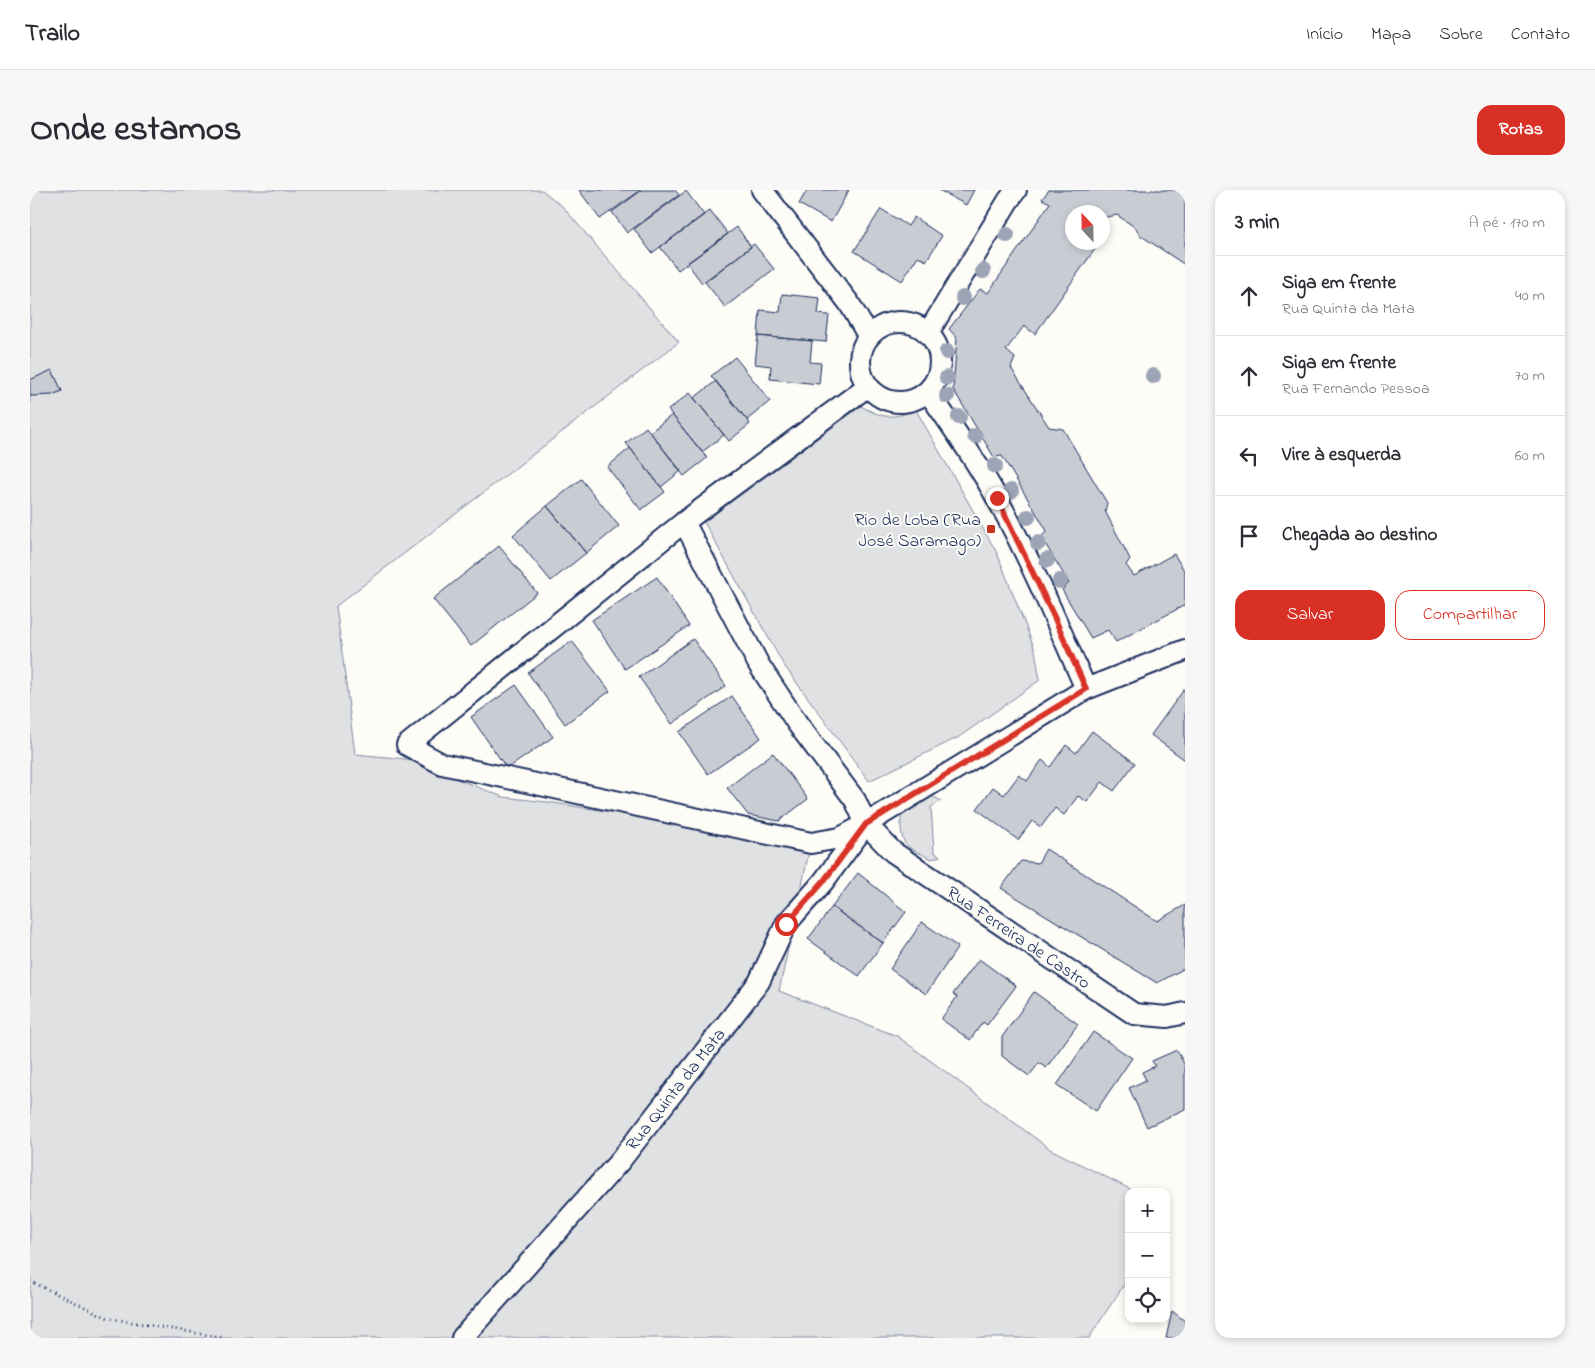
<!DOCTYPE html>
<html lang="pt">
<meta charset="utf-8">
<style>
body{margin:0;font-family:"Indie Flower",sans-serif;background:#f7f7f7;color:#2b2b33}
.controls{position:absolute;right:15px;bottom:15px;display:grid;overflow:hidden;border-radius:10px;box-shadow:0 2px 8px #0003}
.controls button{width:45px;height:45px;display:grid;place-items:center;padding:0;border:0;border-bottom:1px solid #e1e1e2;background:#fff;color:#2b2b33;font:25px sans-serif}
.compass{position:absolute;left:1035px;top:15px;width:45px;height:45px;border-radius:50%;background:#fff;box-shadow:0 2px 8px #0003;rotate:338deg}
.stop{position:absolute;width:15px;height:15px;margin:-11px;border:4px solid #d93025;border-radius:50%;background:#fff}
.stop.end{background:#d93025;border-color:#fff;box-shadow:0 1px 5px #0008}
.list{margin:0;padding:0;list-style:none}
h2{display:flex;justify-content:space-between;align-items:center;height:65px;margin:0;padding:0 20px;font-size:21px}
h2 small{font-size:16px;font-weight:400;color:#7c7c81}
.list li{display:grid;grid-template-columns:32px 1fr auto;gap:15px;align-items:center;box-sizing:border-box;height:80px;padding:0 20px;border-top:1px solid #e1e1e2}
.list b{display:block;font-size:19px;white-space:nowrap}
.list p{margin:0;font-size:16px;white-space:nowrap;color:#7c7c81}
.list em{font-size:16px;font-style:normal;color:#7c7c81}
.actions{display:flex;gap:10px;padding:15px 20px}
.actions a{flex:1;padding:11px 0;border:1px solid #d93025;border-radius:15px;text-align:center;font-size:18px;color:#d93025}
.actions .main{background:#d93025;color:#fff}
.icon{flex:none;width:28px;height:28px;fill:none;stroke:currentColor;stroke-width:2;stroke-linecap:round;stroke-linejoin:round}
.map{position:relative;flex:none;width:1155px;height:1148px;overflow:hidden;border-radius:15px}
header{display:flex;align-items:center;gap:30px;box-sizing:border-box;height:70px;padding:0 25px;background:#fff;border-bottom:1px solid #e1e1e2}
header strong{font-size:24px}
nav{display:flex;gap:28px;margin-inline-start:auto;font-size:18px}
.intro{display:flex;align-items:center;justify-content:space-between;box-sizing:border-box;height:120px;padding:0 30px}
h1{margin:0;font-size:35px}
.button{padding:12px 22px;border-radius:15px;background:#d93025;color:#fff;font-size:18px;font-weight:700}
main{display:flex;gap:30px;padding:0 30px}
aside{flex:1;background:#fff;border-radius:15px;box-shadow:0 2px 8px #0003}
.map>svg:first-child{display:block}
</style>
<header>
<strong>Trailo</strong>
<nav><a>Início</a><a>Mapa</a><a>Sobre</a><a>Contato</a></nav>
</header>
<div class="intro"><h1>Onde estamos</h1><a class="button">Rotas</a></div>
<main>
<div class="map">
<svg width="1155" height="1148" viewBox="0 0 1155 1148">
<rect width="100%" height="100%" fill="#fdfcf7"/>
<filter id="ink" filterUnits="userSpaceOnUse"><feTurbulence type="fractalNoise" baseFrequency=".02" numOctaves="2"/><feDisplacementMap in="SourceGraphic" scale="10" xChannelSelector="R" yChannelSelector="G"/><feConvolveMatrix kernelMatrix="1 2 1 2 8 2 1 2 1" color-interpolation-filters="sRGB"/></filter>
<g filter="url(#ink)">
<path fill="#e0e1e3" stroke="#7e88a0" d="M0,0H512L533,17L649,152L306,416L325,564L376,569L473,607L517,612L781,653L749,801L867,846L1020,959L1106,1002H1099V1087L1059,1148H0V206L22,205L32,201L22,180L0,190Z
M831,216C854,229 862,229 886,220L967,363L1005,460L1010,490L929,547L839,591L753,474L674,332Z
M902,606L911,611L901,617L904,662L910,666L902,669C875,656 870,657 871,625L880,617Z"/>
<path fill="#c9ccd3" stroke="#1b2f5e" d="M549,0H611L570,29Z
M612,0H645L649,5L597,43L582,22Z
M777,0H819L801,32L769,14Z
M909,0H944L936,15Z
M1019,0H1151L1155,2V75L1110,45L1106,38L1087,25L1072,28V22H1042V52H1070L1005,144L994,136L976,160L985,168L981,178L1019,237L1033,239L1077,313L1075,321L1100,369L1096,375L1104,386L1144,364L1155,382V415L1086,452L1078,440L1061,448L1032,400L1039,393L1011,347L1017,341L972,266L964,267L923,199L927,148L919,139L950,99L958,103L1020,13L1012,9Z
M656,1L674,25L622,63L604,39Z
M851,19L878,36L884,27L912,46L896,71L888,66L872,91L824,61Z
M680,20L698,44L648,80L630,57Z
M707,37L721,57L672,93L657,73Z
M724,54L744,79L695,117L675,92Z
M752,104L790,108L788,124L799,125L796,152L728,146L730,120L750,122Z
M728,146L782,151L780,172L791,173L789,194L740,189L741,176L725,174Z
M705,167L740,211L717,230L681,186Z
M22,180L32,201L22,205L0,206V190Z
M686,191L720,234L699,251L664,208Z
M660,203L694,245L672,262L638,220Z
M642,225L677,268L654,286L620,242Z
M616,237L651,281L631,297L596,253Z
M600,258L635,302L611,320L577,277Z
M551,289L589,336L556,363L517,316Z
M517,316L556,363L521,391L483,345Z
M469,356L507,403L441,456L403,409Z
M627,387L659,436L595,479L562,430Z
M663,449L696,496L642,534L609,487Z
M542,451L580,501L535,534L498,483Z
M486,495L523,547L477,579L441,527Z
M1155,498V570L1121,545Z
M702,506L731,548L678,584L649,542Z
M1062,541L1105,573L1084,601L1072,592L1057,612L1048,606L1034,625L1025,618L1011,637L1002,631L988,650L947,619L963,597L974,605L989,585L997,591L1012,570L1020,577L1036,555L1046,563Z
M743,563L778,609L749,631L718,625L697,598Z
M1016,659L1127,731L1155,715V778L1127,793L971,698L991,671L1008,673Z
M828,683L876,722L853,753L802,717Z
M802,717L853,753L829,786L778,749Z
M892,732L928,757L896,804L860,779Z
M949,769L986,796L957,835L953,832L940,850L911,829L927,807L923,804Z
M1004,802L1048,834L1016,878L1009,873L999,886L972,866V847Z
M1063,842L1102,868L1066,921L1027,895Z
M1147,860L1155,876V919L1117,937L1099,898L1116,890L1112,882L1125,876L1122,871Z
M1142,1121L1155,1131V1148H1136Z"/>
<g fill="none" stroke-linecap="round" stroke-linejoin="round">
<defs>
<path id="minor" d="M732,0L819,113L839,147
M830 172a40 40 0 1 1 80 0a40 40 0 1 1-80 0Z
M898,143L978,11L986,0
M838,196L654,332L377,555L412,574L781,653L810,648L836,634L1056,499L1155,460
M898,202C923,237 947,272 968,310C1001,371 1028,435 1056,499
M654,332L729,475L767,533L825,610L836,634L863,662L1104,824L1137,827L1155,823
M432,1148L590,971L729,792L756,734L793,692L833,638"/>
</defs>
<use href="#minor" stroke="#1b2f5e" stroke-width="24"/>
<path stroke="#1b2f5e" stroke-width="3" stroke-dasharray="1 4" stroke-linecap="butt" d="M0,1091L78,1128L195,1148"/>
<use href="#minor" stroke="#fdfcf7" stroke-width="20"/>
</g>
<g fill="#9ca4b5">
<circle cx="977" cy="45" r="8"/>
<circle cx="953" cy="81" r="8"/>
<circle cx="933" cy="108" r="8"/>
<circle cx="917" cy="162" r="8"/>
<circle cx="1123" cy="186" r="8"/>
<circle cx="917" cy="188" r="8"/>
<circle cx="917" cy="206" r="8"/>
<circle cx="929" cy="227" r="8"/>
<circle cx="945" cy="246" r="8"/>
<circle cx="965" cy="276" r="8"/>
<circle cx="981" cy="301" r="8"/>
<circle cx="998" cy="327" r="8"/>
<circle cx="1008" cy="353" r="8"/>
<circle cx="1017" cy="370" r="8"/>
<circle cx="1030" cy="391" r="8"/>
</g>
</g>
<g fill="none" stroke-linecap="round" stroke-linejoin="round" filter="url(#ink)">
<path stroke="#d93025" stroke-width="6" d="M756,734L793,692L836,634L1056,499L1025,429L967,308"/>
</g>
<rect fill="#c8321e" stroke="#fdfcf7" stroke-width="2" x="956" y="334" width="10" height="10" rx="2.5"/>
<g text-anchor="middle" stroke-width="4" stroke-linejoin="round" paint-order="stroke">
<g font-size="18" fill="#1b2f5e" stroke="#fdfcf7" text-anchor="end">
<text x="951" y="335">Rio de Loba (Rua<tspan x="951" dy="21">José Saramago)</tspan></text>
</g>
<g font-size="18" fill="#1b2f5e" stroke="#fdfcf7">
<text transform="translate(989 747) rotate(34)" y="6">Rua Ferreira de Castro</text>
<text transform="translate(645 899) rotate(-52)" y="6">Rua Quinta da Mata</text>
</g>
</g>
</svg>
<div class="controls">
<button>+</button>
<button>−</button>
<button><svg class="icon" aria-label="locate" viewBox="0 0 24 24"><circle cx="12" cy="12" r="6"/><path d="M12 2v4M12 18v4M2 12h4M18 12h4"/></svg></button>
</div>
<svg class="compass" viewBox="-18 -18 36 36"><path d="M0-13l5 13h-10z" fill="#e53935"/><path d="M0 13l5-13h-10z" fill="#7c7c81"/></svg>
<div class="stop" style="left:756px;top:734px"></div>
<div class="stop end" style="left:967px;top:308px"></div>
</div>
<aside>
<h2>3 min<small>A pé · 170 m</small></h2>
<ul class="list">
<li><svg class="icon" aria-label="ahead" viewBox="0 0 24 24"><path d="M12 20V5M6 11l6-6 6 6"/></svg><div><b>Siga em frente</b><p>Rua Quinta da Mata</p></div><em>40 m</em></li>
<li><svg class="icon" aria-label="ahead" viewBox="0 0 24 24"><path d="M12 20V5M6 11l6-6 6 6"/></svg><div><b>Siga em frente</b><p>Rua Fernando Pessoa</p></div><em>70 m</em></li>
<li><svg class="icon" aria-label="left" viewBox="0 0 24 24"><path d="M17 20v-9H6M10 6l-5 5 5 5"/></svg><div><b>Vire à esquerda</b></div><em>60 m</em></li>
<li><svg class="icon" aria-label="arrive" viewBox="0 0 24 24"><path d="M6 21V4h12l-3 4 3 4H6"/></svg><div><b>Chegada ao destino</b></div></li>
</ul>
<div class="actions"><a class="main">Salvar</a><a>Compartilhar</a></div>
</aside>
</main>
